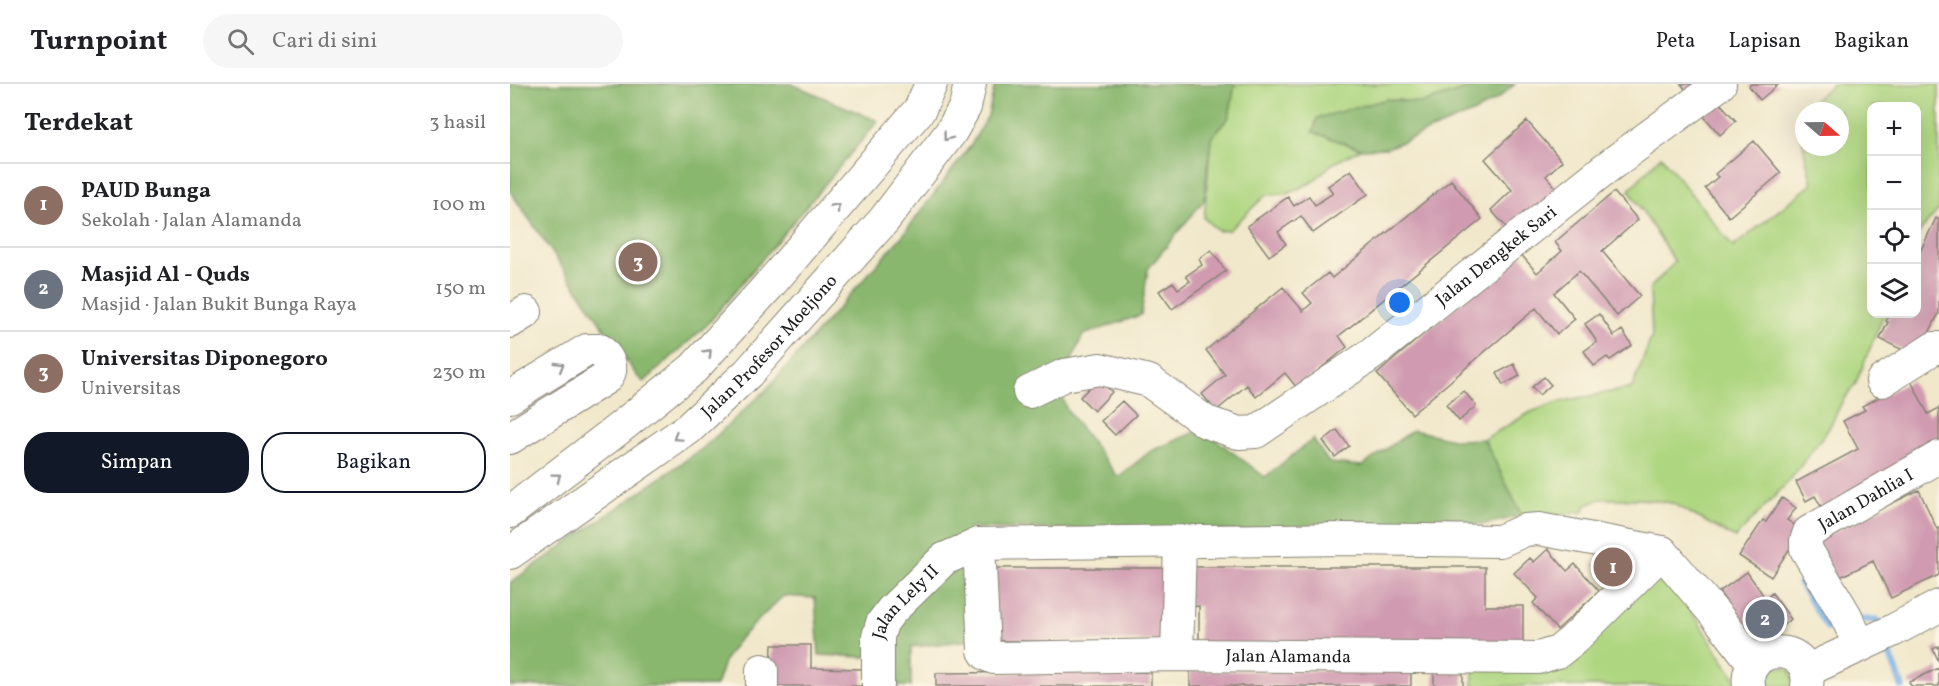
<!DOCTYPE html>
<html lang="id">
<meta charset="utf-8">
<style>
body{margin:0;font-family:Vollkorn,serif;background:#f6f6f6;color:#202124}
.controls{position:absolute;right:18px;top:18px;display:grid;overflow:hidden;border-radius:12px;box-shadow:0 6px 24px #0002}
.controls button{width:54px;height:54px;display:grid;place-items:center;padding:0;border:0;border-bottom:2px solid #e0e0e0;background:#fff;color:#202124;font:30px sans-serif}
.compass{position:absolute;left:1285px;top:18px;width:54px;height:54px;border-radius:50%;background:#fff;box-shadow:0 6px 24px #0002;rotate:110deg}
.you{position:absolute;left:890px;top:219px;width:21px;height:21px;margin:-15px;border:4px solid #fff;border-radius:50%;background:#1a73e8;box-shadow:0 0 0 9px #1a73e833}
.badge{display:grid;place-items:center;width:39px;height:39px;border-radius:50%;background:#111827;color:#fff;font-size:20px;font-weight:700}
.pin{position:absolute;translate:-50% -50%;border:3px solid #fff;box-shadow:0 2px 6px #0006}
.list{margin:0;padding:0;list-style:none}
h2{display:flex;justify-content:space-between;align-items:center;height:78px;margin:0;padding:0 24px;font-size:26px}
h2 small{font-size:20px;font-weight:400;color:#757577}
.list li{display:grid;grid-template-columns:39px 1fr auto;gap:18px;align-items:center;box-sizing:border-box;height:84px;padding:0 24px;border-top:2px solid #e0e0e0}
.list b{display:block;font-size:22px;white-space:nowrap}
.list p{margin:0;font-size:20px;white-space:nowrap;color:#757577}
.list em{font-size:20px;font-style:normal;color:#757577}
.actions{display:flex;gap:12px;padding:18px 24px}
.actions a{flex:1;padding:14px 0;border:2px solid #111827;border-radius:24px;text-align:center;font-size:21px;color:#111827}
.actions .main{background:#111827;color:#fff}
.icon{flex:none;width:33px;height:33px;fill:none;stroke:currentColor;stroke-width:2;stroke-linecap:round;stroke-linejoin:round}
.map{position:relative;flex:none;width:1429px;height:602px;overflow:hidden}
header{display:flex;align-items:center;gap:36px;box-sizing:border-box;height:84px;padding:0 30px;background:#fff;border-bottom:2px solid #e0e0e0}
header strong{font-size:28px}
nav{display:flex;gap:33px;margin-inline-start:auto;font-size:21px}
.search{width:420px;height:54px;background:#f6f6f6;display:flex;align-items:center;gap:15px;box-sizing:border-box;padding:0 21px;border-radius:33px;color:#757577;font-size:22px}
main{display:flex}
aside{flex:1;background:#fff}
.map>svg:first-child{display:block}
</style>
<header>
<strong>Turnpoint</strong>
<div class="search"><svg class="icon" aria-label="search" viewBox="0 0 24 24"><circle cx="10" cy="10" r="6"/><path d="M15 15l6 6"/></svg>Cari di sini</div>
<nav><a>Peta</a><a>Lapisan</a><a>Bagikan</a></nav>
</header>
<main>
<aside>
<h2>Terdekat<small>3 hasil</small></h2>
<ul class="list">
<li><span class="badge" style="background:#8d6e63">1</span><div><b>PAUD Bunga</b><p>Sekolah · Jalan Alamanda</p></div><em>100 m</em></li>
<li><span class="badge" style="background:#6b7280">2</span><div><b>Masjid Al - Quds</b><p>Masjid · Jalan Bukit Bunga Raya</p></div><em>150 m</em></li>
<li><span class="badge" style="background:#8d6e63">3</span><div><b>Universitas Diponegoro</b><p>Universitas</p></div><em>230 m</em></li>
</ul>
<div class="actions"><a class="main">Simpan</a><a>Bagikan</a></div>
</aside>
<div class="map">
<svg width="1429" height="602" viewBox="0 0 1429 602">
<rect width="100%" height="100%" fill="#fcf5e5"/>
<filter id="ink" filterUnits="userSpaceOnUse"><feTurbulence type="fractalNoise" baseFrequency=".0167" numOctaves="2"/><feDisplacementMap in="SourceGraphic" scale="12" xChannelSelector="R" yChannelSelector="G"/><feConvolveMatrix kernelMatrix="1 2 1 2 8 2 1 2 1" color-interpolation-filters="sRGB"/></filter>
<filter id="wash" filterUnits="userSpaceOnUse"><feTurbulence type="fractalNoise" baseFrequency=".008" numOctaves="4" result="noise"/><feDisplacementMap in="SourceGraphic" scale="24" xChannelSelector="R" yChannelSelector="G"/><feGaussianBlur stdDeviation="1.35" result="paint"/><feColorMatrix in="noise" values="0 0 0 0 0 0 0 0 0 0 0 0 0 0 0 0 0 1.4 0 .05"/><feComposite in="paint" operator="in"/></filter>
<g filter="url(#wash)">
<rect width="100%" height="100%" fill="#f1e8cb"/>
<path fill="#aed680" stroke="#65794e" stroke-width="1.5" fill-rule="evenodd" d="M725,0H973L912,19L877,15L803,48L851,65L822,80L802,98L778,110L756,111L719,146L708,147L694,134L701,54L719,33Z
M1323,0H1429V125L1407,151L1406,22H1362V230H1374L1345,301L1333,316L1319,344L1280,396L1225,454L1162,419L1131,415H1091L1076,421L1073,428L1012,432L974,355L1021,328L1048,318L1122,304L1142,252L1140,204L1165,178L1119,106L1151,72L1223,163L1302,100L1292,57L1291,27ZM1294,27H1330V63H1294Z
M1148,492L1171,512L1225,594L1228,602H963V584L1035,586Z
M1258,583L1280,585L1285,602H1251Z"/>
<path fill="#8ab76e" stroke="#536a45" stroke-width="1.5" d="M0,0H282L368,37L197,241L134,298L127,292L0,107Z
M485,0H725L719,33L701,54L694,116L638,185L631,231L573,251L549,305L557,326L608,393L641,367L692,345L755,393L803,355L819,379L852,382L903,346L947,356L974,355L1012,432L975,440L736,447L459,444L455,455L461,556L401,563V602H377V574L309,571L305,514L273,512L230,554L215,575L206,602H0V499L193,364L256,306L393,151L461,61L478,32Z
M973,0H1005L989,14L967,27L877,64L851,65L803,48L807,34L877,15L912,19Z"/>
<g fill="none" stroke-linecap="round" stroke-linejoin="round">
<path stroke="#75ade4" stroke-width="7" d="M1290,499L1318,544L1332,540
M1348,535L1367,536L1370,544
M1375,557L1392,602"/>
</g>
<g id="blocks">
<path fill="#d09bb1" d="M1171,0H1195L1181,12Z
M1241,0H1269L1250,16L1239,2Z
M1209,18L1226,37L1210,51L1193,31Z
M1017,37L1052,77L1036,92L1051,109L1003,151L981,126L1002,106L975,75Z
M1244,57L1271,89L1219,133L1195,104L1208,93L1205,90Z
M841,86L858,110L803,149L791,132L768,148L776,160L759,172L737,142L778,113L784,122L799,112L805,121L823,109L818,102Z
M941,96L972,135L829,252L837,263L787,304L775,289L746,313L737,301L706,327L692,310L715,291L696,266L773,203L793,227L802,219L793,209L818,189L822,194Z
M1104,108L1128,136L1092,167L1130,212L1107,232L1069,187L1044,209L1065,235L1047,250L1026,224L902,330L867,290L1009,168L1027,189L1052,167L1045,158Z
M1426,134L1429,136V229L1407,273L1370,255L1378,238L1376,237L1379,230H1407V174Z
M701,166L716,187L662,225L649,207L663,198L668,205L680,197L676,192L692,181L689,175Z
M1089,230L1104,252L1112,246L1122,261L1100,276L1097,273L1084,282L1074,267L1087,258L1075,240Z
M1004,280L1010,292L993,301L987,289Z
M1034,293L1041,301L1029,311L1022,303Z
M588,295L602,308L584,327L570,313Z
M1401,297L1418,330L1429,324V366L1313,426L1305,412L1296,417L1286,398L1348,365L1333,337L1355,326L1352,322Z
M954,307L966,322L949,337L936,321Z
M612,317L626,331L605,351L591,337Z
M827,346L839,362L825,373L813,357Z
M1409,406L1427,445L1429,444V491L1381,514L1363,477L1324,496L1305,457Z
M1272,414L1286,424L1277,436L1292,446L1261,493L1229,472L1253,436L1256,438Z
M1101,464L1122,486L1104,502L1083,481Z
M1038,465L1057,487L1065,480L1089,507L1047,546L1023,519L1028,514L1004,489L1020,474L1024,478Z
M679,483H975V522H1013V562H689V522L679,523Z
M485,484H657L656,557H484Z
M1237,488L1256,515L1262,509L1281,535L1247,560L1209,508Z
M262,561H301V584L353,585L352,602H256L261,584Z
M1429,562V578L1423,565Z
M1429,584V602H1401L1399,598Z
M680,587H901V602H680Z
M924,587H953V602H924Z
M641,588V602H426V589Z"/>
</g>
</g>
<g filter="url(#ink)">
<use href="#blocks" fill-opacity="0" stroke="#868274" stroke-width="1.5"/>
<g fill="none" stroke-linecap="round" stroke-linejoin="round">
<defs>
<g id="minor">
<path d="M0,238L16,228"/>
<path d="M1372,297L1424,264H1429"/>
<path id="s1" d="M519,308L554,291L590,285L639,297L696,338L729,349L746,348L862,270L1092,87L1210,0"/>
<path d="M0,313L77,266H90C98,274 105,284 96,294L0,354"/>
<path d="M0,428L107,346L184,284L261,199L410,25L421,0"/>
<path id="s2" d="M469,460L474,567L477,571L484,574L667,571L1028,574L1048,568L1063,556L1152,468L1210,536L1244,580"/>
<path id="s3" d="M0,469L178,345L238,289L374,136L441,48L455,23L460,0"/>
<path id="s4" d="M1350,562L1336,532L1296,465V457L1299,448L1429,373"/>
<path d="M667,571L670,458"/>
<path d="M252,586V602"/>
<path d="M1296,587L1382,547L1429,522"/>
<path id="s5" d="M368,602V553L372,539L381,527L434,475L469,460L836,455L990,457L1015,446L1029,445L1152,468"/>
<path d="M1239,602C1232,558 1304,556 1297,602"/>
</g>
</defs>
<use href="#minor" stroke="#868274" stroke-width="34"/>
<use href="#minor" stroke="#fff" stroke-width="32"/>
</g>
<defs><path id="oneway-chevron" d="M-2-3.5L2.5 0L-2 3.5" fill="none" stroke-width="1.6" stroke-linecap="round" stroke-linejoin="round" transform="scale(1.5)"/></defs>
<g stroke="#999">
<use href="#oneway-chevron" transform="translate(437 53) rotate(126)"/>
<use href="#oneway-chevron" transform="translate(326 123) rotate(-49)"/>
<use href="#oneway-chevron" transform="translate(198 269) rotate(-46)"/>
<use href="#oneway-chevron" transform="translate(50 282) rotate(-31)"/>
<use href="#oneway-chevron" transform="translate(167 353) rotate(145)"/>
<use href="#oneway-chevron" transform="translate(47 393) rotate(-37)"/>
</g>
</g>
<g text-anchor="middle" stroke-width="6" stroke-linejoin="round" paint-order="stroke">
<g font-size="18" fill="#1c1c1c" stroke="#fcf5e5">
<text dy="6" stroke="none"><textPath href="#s1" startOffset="546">Jalan Dengkek Sari</textPath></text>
<text dy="6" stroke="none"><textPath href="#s3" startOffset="333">Jalan Profesor Moeljono</textPath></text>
<text dy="6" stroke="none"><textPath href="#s4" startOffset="194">Jalan Dahlia I</textPath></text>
<text dy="6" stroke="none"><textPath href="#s5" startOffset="94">Jalan Lely II</textPath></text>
<text dy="6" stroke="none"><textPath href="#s2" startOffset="414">Jalan Alamanda</textPath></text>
</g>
</g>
</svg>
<div class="controls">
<button>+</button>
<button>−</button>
<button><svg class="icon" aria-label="locate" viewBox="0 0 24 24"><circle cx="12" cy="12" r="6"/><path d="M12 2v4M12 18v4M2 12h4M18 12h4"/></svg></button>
<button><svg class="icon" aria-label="layers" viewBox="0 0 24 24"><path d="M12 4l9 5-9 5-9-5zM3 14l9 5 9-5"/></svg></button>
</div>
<svg class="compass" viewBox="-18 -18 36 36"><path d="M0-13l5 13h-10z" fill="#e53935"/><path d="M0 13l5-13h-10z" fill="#757577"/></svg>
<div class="you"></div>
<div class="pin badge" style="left:1103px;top:483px;background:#8d6e63">1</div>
<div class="pin badge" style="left:1255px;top:535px;background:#6b7280">2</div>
<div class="pin badge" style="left:128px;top:178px;background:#8d6e63">3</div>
</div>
</main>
